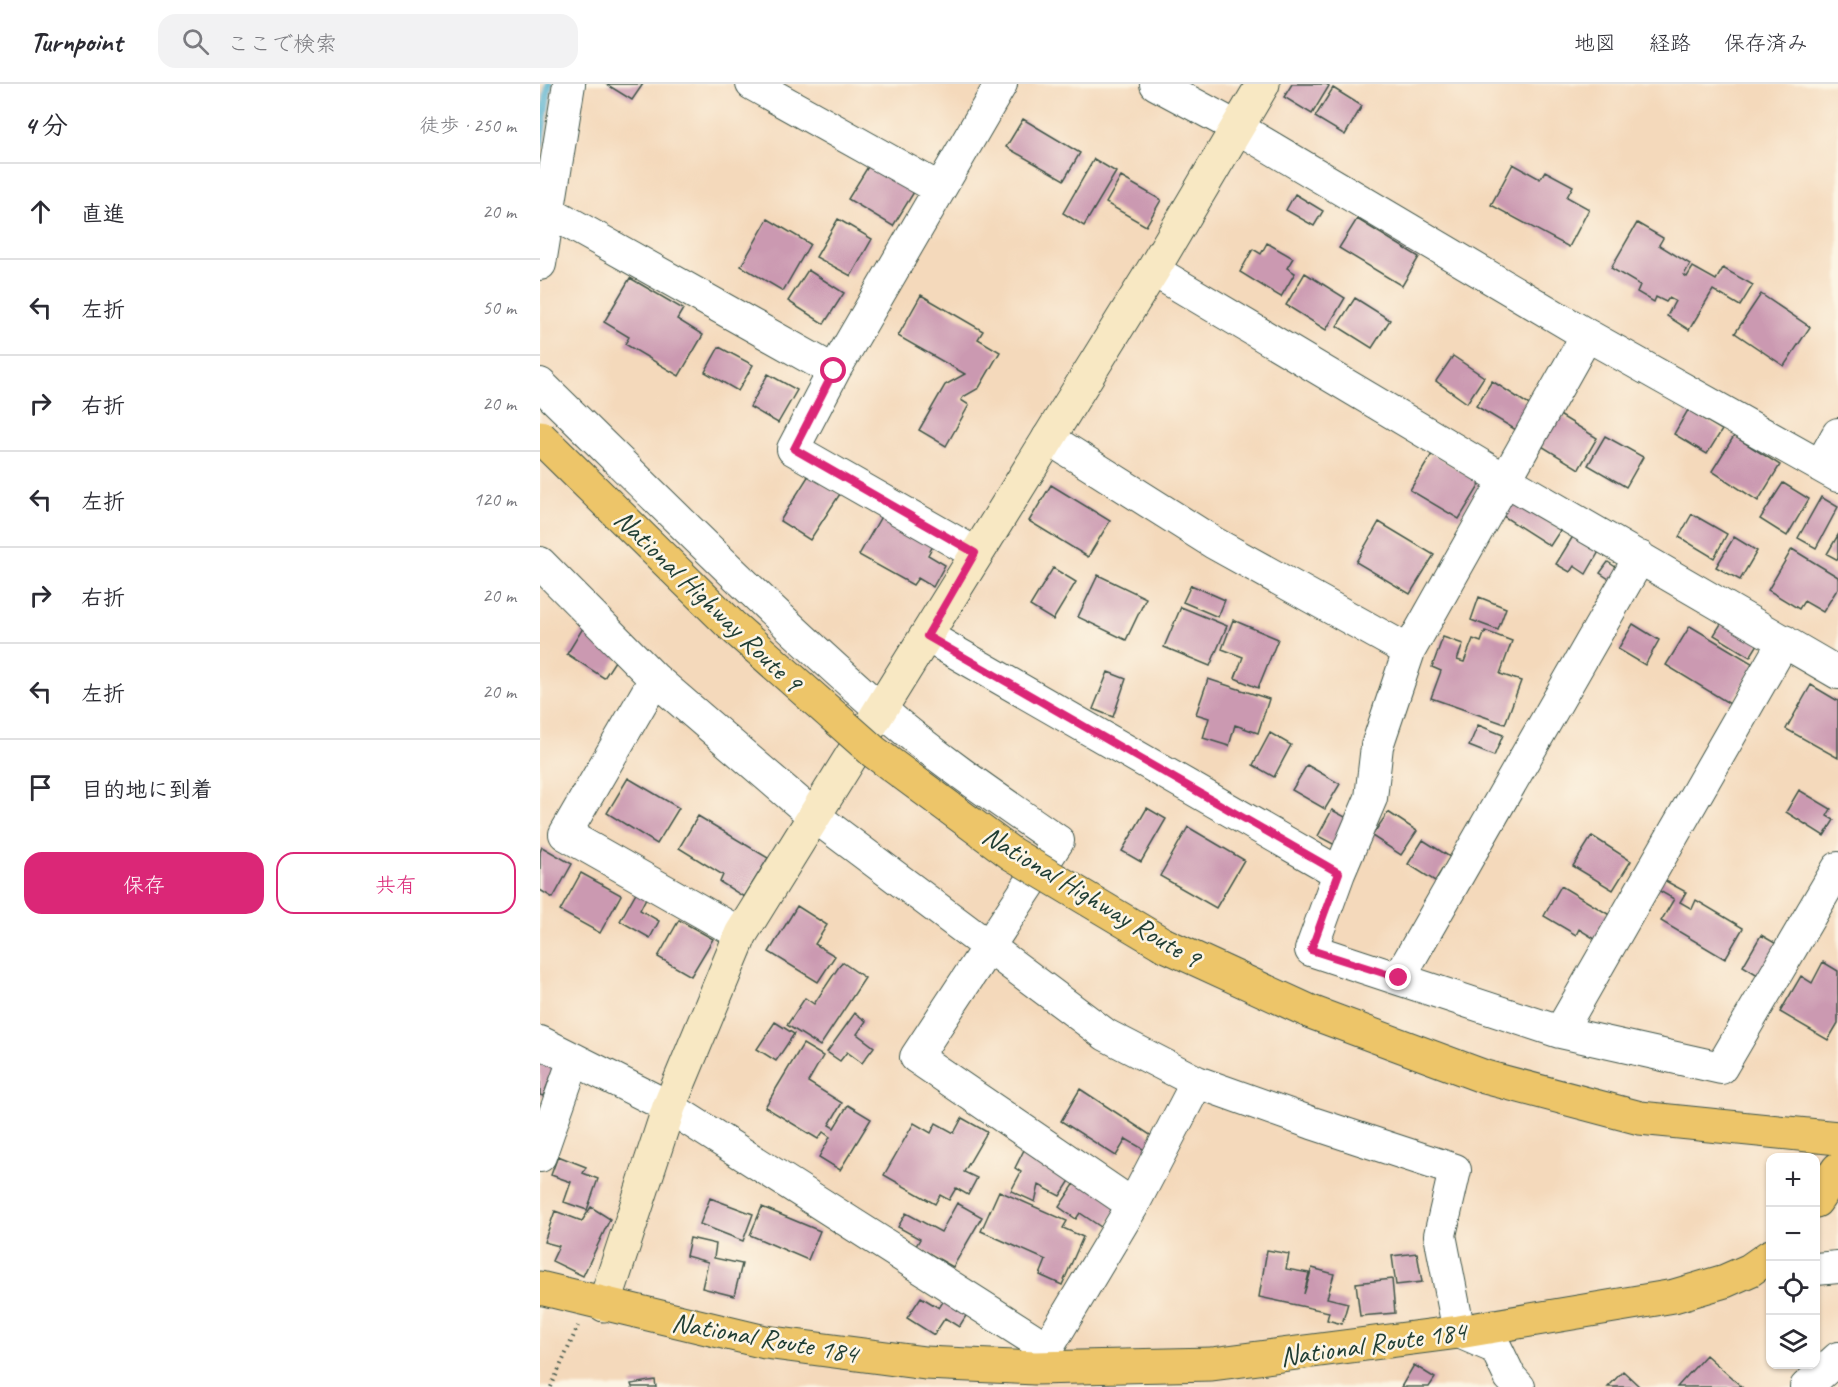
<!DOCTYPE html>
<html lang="ja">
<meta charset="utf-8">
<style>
body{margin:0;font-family:Caveat,"Klee One",sans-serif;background:#f2f2f3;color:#2b2b33}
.controls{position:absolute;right:18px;bottom:18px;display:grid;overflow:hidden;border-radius:12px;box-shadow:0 2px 4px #0004}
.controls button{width:54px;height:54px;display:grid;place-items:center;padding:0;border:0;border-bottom:2px solid #e1e1e2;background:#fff;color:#2b2b33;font:30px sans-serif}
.stop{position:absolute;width:18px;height:18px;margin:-14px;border:4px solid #db2777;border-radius:50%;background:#fff}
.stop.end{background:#db2777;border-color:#fff;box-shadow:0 2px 6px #0008}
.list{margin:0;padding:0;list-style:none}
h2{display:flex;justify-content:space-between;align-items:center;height:78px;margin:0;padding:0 24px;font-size:26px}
h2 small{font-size:20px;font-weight:400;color:#7c7c81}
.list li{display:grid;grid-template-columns:39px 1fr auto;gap:18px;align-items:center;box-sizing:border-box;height:96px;padding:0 24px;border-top:2px solid #e1e1e2}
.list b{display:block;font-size:22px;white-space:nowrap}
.list em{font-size:20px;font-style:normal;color:#7c7c81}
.actions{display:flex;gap:12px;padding:18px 24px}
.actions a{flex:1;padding:14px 0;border:2px solid #db2777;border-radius:18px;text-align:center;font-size:21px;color:#db2777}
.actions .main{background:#db2777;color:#fff}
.icon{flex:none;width:33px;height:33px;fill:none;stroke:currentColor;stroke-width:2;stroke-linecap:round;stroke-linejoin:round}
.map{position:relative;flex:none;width:1298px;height:1303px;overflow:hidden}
header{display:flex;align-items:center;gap:36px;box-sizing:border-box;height:84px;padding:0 30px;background:#fff;border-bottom:2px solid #e1e1e2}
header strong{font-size:28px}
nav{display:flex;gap:33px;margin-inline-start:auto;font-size:21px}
.search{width:420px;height:54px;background:#f2f2f3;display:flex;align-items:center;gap:15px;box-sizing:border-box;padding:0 21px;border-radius:18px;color:#7c7c81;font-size:22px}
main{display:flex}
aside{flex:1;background:#fff}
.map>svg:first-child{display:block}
</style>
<header>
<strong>Turnpoint</strong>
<div class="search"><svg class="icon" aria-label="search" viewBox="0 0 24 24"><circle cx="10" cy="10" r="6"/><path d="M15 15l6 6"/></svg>ここで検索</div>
<nav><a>地図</a><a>経路</a><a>保存済み</a></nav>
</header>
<main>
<aside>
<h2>4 分<small>徒歩 · 250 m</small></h2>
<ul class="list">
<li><svg class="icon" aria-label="ahead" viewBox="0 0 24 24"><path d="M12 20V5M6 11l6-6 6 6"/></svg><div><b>直進</b></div><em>20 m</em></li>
<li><svg class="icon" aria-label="left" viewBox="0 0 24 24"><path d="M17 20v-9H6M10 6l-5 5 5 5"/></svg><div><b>左折</b></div><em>50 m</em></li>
<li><svg class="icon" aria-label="right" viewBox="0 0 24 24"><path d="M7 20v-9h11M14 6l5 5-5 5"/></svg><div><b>右折</b></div><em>20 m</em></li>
<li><svg class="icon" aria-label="left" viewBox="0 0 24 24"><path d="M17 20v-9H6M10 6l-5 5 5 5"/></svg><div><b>左折</b></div><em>120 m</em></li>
<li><svg class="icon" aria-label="right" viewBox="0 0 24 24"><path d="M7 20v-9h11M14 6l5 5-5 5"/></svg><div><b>右折</b></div><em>20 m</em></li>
<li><svg class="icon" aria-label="left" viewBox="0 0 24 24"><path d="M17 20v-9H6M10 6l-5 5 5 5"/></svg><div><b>左折</b></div><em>20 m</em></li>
<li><svg class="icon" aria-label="arrive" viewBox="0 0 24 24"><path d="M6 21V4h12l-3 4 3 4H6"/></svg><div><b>目的地に到着</b></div></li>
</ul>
<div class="actions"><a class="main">保存</a><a>共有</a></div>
</aside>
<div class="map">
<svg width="1298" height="1303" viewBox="0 0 1298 1303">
<rect width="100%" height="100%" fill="#fcf5e5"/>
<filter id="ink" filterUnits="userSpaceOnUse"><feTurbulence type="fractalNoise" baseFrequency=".0167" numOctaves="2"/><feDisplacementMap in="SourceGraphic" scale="12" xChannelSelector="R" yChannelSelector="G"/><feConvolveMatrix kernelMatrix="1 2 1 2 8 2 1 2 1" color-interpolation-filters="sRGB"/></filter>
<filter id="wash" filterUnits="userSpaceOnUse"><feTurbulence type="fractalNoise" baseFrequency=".008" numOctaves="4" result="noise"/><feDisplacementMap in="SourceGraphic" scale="24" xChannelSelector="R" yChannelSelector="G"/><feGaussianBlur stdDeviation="1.35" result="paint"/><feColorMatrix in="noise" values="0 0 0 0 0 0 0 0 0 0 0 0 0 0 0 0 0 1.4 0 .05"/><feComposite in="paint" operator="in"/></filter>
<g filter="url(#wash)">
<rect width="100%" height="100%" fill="#f4d9bb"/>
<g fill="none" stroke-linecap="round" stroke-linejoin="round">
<path stroke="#51b0d0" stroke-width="8" d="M0,61L9,0"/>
</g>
<g id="blocks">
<path fill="#cb99b1" d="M66,0H103L92,16Z
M752,0H786L789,2L772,30L744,13Z
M793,4L822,22L805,51L775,33Z
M483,35L540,69L524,96L466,63Z
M554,75L576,88L544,142L523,129Z
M973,80L1000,95L1005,87L1033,102L1027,113L1049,125L1029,163L951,121Z
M329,81L374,108L353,142L308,115Z
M581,93L621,116L606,142L566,119Z
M755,110L783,127L774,142L746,126Z
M228,135L270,160L243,207L201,182Z
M298,135L332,155L311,192L276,173Z
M817,135L879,173L862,202L799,164Z
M1097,139L1123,154L1119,161L1150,180L1144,191L1147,193L1153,183L1176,196L1183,184L1213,201L1200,222L1173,206L1149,246L1127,232L1135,217L1129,214L1126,218L1116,213L1114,218L1097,208L1100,201L1071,184Z
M727,159L753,174L747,184L755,189L741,213L700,188L713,165L721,170Z
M268,186L304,209L284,240L248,217Z
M765,189L805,214L786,246L746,221Z
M90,194L143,225L137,235L163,251L139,292L85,260L89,253L64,238Z
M1221,210L1270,243L1244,282L1195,249Z
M381,211L443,247L438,255L460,268L439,304L423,313L421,316L429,321L406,362L379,346L405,301L425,290L358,252Z
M815,214L850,236L832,264L797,242Z
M179,263L213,281L198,307L165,288Z
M913,272L944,293L927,319L896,297Z
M228,290L257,306L238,339L210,323Z
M952,297L991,322L976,346L936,322Z
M1148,326L1182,346L1167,370L1134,350Z
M1018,330L1057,354L1039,385L1000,361Z
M1065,352L1103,373L1086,403L1048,381Z
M1194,352L1240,381L1218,417L1172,387Z
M892,370L941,399L919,435L870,406Z
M269,391L300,410L270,456L240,437Z
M1243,399L1269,415L1247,452L1220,435Z
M511,401L570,437L548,473L489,437Z
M971,412L1021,445L1010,462L960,430Z
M1281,413L1298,423L1276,464L1258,454Z
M343,429L395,458L388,471L405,481L393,503L378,494L373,501L319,471Z
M1152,430L1187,450L1174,474L1139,453Z
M839,438L894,471L870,510L816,478Z
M1035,449L1061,464L1046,490L1034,482L1030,488L1016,480Z
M1298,451V476L1287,470Z
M1194,453L1217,467L1200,496L1176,483Z
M1252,465L1298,493V504L1283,528L1264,517L1259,525L1228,506Z
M1068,478L1080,486L1072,497L1060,489Z
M513,484L536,498L513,536L490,522Z
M558,491L606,514L586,556L538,533Z
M651,501L685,516L678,533L643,518Z
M939,513L966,524L958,546L931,536Z
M641,523L687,542L670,582L624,563Z
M1187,530L1223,552L1210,573L1174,551Z
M693,536L738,555L718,604L695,594L703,573L682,565Z
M1093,540L1119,556L1105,581L1078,565Z
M1150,542L1215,581L1190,620L1126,581Z
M43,544L81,568L64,594L27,570Z
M945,547L972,557L960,590L981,597L965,640L891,614L901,587L892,583L903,553L923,560L917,576L924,578L933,555L941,558Z
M568,588L586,595L573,633L553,625Z
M668,595L729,615L718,649L695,641L689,662L663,654L669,634L656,630Z
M1271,601L1298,617V674L1246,645Z
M938,641L963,651L954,672L929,662Z
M730,649L751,661L734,693L713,681Z
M767,681L800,700L785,725L752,706Z
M88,694L139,724L117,760L67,729Z
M1259,706L1291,725L1287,732L1294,736L1284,752L1246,728Z
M607,724L626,735L601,778L582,767Z
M792,726L809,735L795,761L778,752Z
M848,728L877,747L861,771L832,752Z
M158,732L228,774L204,813L180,798L183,791L139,764Z
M648,743L704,776L676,824L620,792Z
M1052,752L1091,777L1073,806L1033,782Z
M883,756L910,773L895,797L868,780Z
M2,763L32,780L13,814L0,806V768Z
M41,789L81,811L60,849L20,827Z
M1122,795L1146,808L1140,818L1152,825L1156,816L1203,844L1185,875L1121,837L1134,815L1116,805Z
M1021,802L1073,833L1058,857L1039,845L1036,851L1004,832Z
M98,805L108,810L100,826L119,837L110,854L80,837Z
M257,822L287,841L275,860L295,872L278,898L229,868Z
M139,836L173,855L151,892L118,873Z
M1221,851L1240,862L1221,893L1203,882Z
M302,878L325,894L280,962L247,941L265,914L274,920Z
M1283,878L1298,887V939L1288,956L1240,928L1261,892L1272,899Z
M315,929L326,937L317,950L334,963L322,979L307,968L300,977L287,968Z
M235,938L254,950L236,977L217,965Z
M263,960L283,972L268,998L302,1019L289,1041L294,1044L308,1021L331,1035L300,1086L279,1073L290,1053L283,1048L278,1055L225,1023Z
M0,972L16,979L3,1012L0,1011Z
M540,1005L615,1054L608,1068L586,1055L576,1072L521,1037Z
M422,1034L447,1048L424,1088L437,1094L428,1111L416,1104L409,1116L400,1111L395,1120L344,1091L374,1039L391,1049L396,1039L414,1049Z
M484,1066L509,1076L533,1092L520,1112L499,1101L495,1118L471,1107L481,1088L475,1084Z
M18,1072L46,1083L43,1089L58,1095L47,1126L24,1118L31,1098L11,1091Z
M539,1093L580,1122L564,1145L540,1129L536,1135L519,1123Z
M459,1107L527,1137L523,1144L543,1153L522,1201L500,1191L506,1176L441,1147Z
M170,1114L213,1130L203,1157L160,1140Z
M417,1119L442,1133L413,1183L376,1162L380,1155L358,1143L366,1129L401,1148Z
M51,1123L70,1135L43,1192L12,1177L19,1162L4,1158L15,1127L42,1137Z
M222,1123L280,1147L268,1176L210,1151Z
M150,1154L176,1160L174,1174L202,1180L194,1212L162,1204L168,1178L146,1172Z
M727,1166L749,1170L746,1185L769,1189L764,1210L772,1184L794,1190L787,1214L808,1219L802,1240L787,1236L789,1228L719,1213Z
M877,1169L882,1198L856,1201L852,1172Z
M852,1195L855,1229L820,1232L816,1199Z
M381,1213L399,1224L406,1213L429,1227L419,1243L405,1234L394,1251L367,1234Z
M1166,1271L1202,1303H1137Z
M874,1281L895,1294L889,1303H861Z
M1083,1287L1100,1303H1068Z
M115,1296L116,1303H92L91,1300Z"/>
</g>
</g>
<g filter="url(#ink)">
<use href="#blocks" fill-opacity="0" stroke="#3f5448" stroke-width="1.5"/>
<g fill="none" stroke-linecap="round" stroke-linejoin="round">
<defs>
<path id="street" d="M212,0L400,105
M616,0L698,44L1047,251L1298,392
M10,128L294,287
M0,180L29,0
M613,186L964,395L1298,589
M1047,251L869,567L837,662L831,714L799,789L771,866L1020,948L1181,984L1298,784
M0,300C112,409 222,521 339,624C395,673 457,715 518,757L376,973L593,1121
M508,354L674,459L869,567
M1280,382L1298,350
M435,469L253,365L294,287L461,0
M0,479L115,595L273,731L566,951L657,998L772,1039L915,1086L900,1151L919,1248L956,1264L970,1293L979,1303
M387,552L799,789
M115,595L25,750L201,850
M859,894L1100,473
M1020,948L1244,557
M0,958L129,1023L507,1264
M0,1072L34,975
M1276,1185L1298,1183
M496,1283L593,1121L657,998
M1266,1303L1298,1274"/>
<path id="secondary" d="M64,1221L129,1023L201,850L613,186L723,0"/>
<path id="highway" d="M623,860L771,928L945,993L1100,1034L1298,1054
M1276,1117L1298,1085
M0,1204L225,1258L385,1279L495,1284L672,1280L919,1248L1134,1212L1185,1197L1210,1186L1230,1172"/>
</defs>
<use href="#street" stroke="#3f5448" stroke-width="34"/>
<use href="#secondary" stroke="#3f5448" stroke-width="35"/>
<use href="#highway" stroke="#3f5448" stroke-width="35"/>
<path stroke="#3f5448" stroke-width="4" stroke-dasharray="1.5 4.5" stroke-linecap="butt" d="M11,1303L38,1242"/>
<use href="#street" stroke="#fff" stroke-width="32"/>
<use href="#secondary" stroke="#f8e8c3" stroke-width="33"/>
<use href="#highway" stroke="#edc569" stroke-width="33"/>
<defs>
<path id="highway-bridge" d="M0,353L191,541L334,668L472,770L623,860"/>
</defs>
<use href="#highway-bridge" stroke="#3f5448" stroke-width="35" stroke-linecap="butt"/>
<use href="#highway-bridge" stroke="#edc569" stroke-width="33"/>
</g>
</g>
<g fill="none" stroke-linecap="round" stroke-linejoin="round" filter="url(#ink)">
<path stroke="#db2777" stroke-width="8" d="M294,287L254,365L435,469L387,552L799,789L771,866L859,894"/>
</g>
<g text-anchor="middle" stroke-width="5" stroke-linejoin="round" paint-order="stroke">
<g font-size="28" fill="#1f3d34" stroke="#fcf5e5">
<text transform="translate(169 516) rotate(44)" y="10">National Highway Route 9</text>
<text transform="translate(552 812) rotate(31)" y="10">National Highway Route 9</text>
<text transform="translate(225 1253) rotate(10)" y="10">National Route 184</text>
<text transform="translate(833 1259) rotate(-8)" y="10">National Route 184</text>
</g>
</g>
</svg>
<div class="controls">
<button>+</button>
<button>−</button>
<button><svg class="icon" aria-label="locate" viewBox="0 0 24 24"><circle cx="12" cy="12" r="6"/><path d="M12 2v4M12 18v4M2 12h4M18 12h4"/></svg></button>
<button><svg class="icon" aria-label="layers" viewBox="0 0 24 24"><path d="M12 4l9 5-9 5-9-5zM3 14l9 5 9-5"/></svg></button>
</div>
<div class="stop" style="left:294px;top:287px"></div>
<div class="stop end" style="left:859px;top:894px"></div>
</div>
</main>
